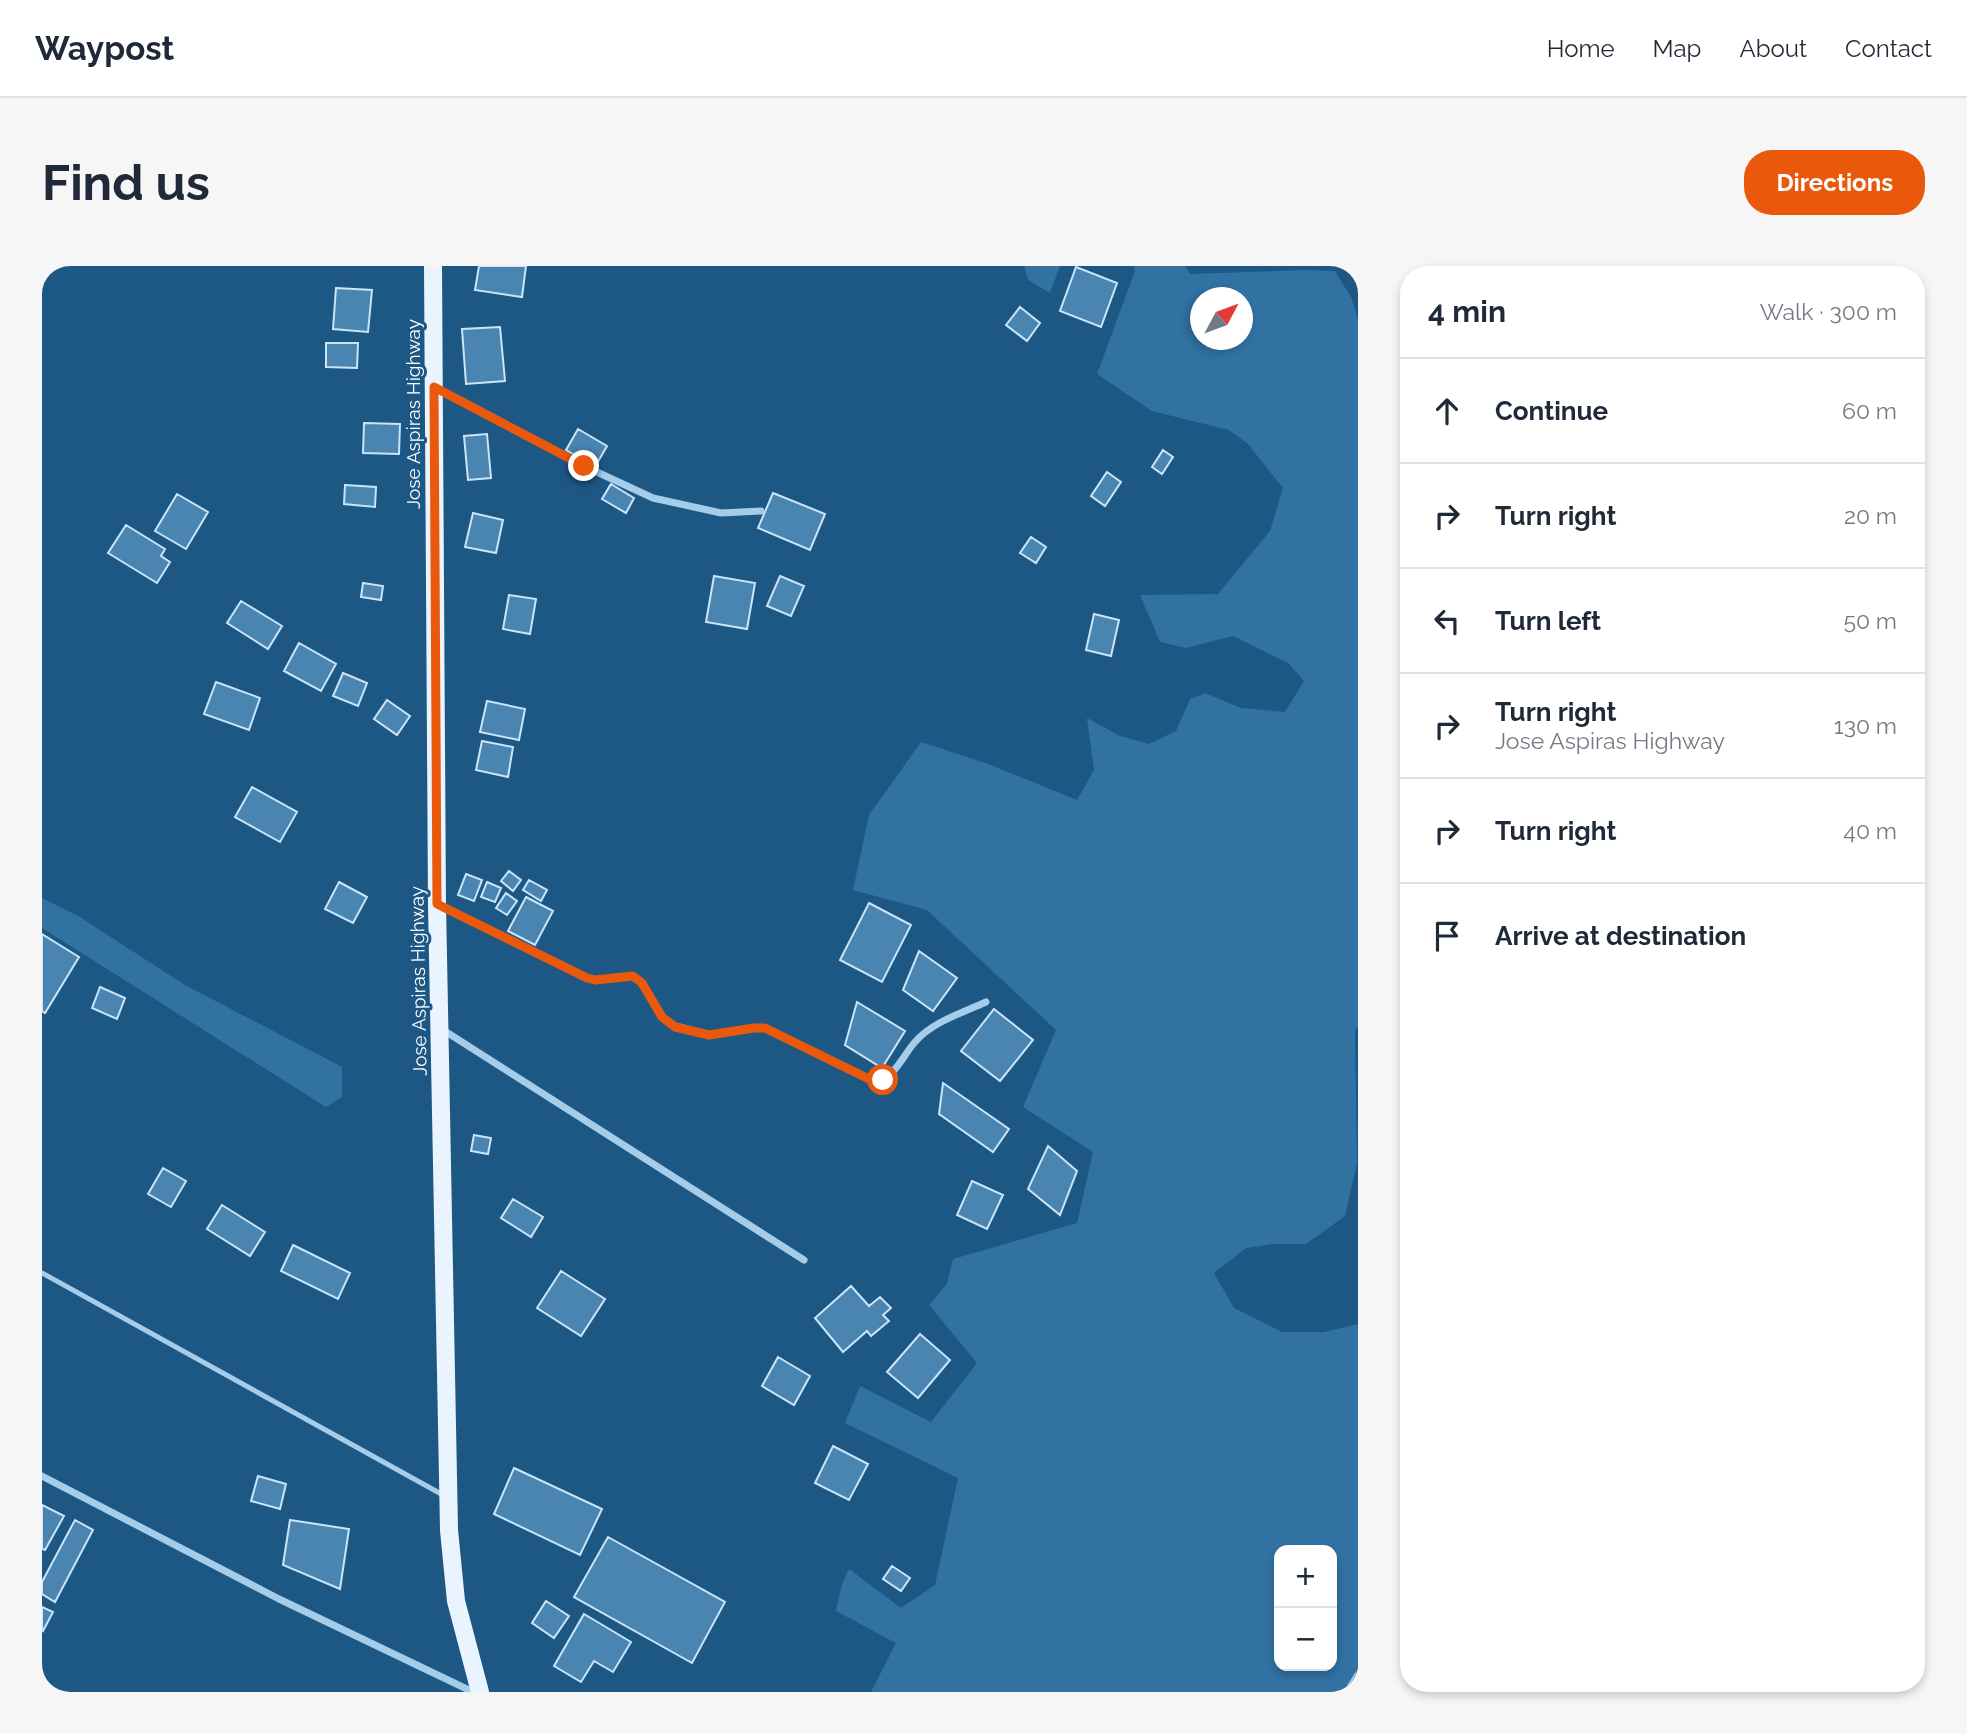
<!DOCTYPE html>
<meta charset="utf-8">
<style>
body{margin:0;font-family:Raleway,sans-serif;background:#f6f6f7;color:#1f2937}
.controls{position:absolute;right:21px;bottom:21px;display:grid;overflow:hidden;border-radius:14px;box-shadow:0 4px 10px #0003}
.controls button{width:63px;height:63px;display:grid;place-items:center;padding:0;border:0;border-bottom:2px solid #e0e1e3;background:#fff;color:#1f2937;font:35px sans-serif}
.compass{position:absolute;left:1148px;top:21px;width:63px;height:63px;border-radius:50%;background:#fff;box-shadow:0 4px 10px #0003;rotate:49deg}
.stop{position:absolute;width:21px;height:21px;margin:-16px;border:5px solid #ea580c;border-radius:50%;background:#fff}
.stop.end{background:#ea580c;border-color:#fff;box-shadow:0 2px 7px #0008}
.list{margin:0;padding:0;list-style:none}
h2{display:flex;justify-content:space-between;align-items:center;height:91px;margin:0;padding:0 28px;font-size:30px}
h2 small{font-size:23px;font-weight:400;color:#747a83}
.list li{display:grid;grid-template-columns:46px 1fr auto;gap:21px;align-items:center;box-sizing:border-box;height:105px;padding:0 28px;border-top:2px solid #e0e1e3}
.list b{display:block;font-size:26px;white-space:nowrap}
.list p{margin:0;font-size:23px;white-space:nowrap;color:#747a83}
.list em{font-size:23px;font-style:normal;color:#747a83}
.icon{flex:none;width:38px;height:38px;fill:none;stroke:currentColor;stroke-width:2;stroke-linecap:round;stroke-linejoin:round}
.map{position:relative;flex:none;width:1316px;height:1426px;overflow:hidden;border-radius:28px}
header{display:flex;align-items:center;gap:42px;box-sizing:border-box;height:98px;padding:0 35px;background:#fff;border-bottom:2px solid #e0e1e3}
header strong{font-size:33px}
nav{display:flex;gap:38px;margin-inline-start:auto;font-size:24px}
.intro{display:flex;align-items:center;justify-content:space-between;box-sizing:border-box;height:168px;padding:0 42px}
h1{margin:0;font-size:49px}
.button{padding:18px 32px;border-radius:28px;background:#ea580c;color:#fff;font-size:24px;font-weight:700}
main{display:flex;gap:42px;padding:0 42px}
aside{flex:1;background:#fff;border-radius:28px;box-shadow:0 4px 10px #0003}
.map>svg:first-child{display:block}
</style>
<header>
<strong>Waypost</strong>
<nav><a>Home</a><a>Map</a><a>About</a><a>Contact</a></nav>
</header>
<div class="intro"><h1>Find us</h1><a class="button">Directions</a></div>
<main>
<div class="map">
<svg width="1316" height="1426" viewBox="0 0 1316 1426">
<rect width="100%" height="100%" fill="#1d5885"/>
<path fill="#3172a3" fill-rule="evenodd" d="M982,0H1018L1008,27L986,14Z
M1092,0H1143L1148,8L1264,4L1293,5L1310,33L1316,54V760L1313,765L1315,897L1303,950L1264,978H1231L1204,982L1172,1007L1192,1042L1240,1066H1282L1316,1058V1426H829L854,1377L794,1345L800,1318L807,1303L859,1342L893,1319L916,1212L803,1157L818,1120L889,1156L935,1097L887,1039L905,1018L911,993L1035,957L1051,886L981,841L1014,764L885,644L811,624L827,549L879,476L946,498L1035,534L1052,504L1045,452L1078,470L1107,478L1134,465L1148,433L1163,427L1199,442L1243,446L1262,415L1246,397L1191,370L1144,382L1118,376L1098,329L1176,328L1228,265L1241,222L1206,178L1187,164L1110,145L1055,108L1093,5ZM1158,32H1200V74H1158ZM1237,1284H1290V1400H1237Z
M0,632L36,650L143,719L300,801V831L284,841L0,662Z"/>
<path fill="#4a84b0" stroke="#cae4f8" stroke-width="2" d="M437,0H484L480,31L433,24Z
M1034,1L1075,17L1059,61L1018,45Z
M294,22L330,24L326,66L291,63Z
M978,41L998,57L985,75L964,59Z
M458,61L463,115L424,118L420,63Z
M284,77H316L315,102L284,101Z
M322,157L358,158L357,188L321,187Z
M536,163L565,180L553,201L524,184Z
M445,168L449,212L426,214L422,170Z
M1121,184L1131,191L1120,208L1110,201Z
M1065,206L1079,216L1063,240L1049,230Z
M569,218L592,232L584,247L560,233Z
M303,219L334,221L333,241L302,238Z
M731,227L783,248L768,284L716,262Z
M135,228L166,246L144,283L113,265Z
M431,247L461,254L454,287L423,281Z
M84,259L123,283L119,290L128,296L115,317L66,287Z
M989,271L1004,281L994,297L978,287Z
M672,310L713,317L705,363L664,356Z
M738,310L762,320L749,350L725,340Z
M321,317L341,320L339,334L319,331Z
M467,329L494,333L488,368L461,363Z
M199,335L240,360L226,383L185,357Z
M1052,348L1077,354L1069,390L1044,384Z
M257,377L294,398L279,425L242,405Z
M301,407L325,417L316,440L291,430Z
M174,416L218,432L207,464L162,448Z
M345,434L368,450L355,469L332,453Z
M445,435L483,443L477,474L438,466Z
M440,475L471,481L466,511L434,504Z
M210,521L255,546L238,576L193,551Z
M467,605L479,614L471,625L459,615Z
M424,608L440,614L432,635L416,629Z
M487,614L505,624L499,635L481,624Z
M297,616L325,631L311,657L283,643Z
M445,616L459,622L453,636L439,631Z
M464,627L475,635L465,649L454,642Z
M484,631L511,645L493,679L466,665Z
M827,637L869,659L840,716L798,694Z
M0,668L37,691L3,747L0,745Z
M877,685L915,712L891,745L861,724Z
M58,721L83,732L75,753L50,742Z
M815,736L863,765L840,802L803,779Z
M952,743L991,774L958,815L919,785Z
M901,817L967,863L951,886L897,848Z
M432,869L449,872L446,888L429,885Z
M1006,880L1035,905L1018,949L986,923Z
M121,902L144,915L129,941L106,928Z
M930,915L961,929L945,963L915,949Z
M471,933L501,951L489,971L459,952Z
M180,939L223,966L208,990L165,963Z
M251,979L308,1007L296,1033L239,1005Z
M519,1005L563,1033L539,1070L495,1042Z
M809,1020L827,1040L838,1031L849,1042L841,1049L847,1055L829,1070L825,1065L801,1086L773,1052Z
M878,1068L908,1094L876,1132L845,1106Z
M736,1091L768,1110L752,1139L720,1120Z
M791,1180L826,1198L807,1234L773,1217Z
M472,1202L560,1243L538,1289L452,1248Z
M216,1210L244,1218L238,1243L209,1235Z
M0,1239L22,1250L3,1284L0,1283Z
M33,1254L51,1264L13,1336L0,1328V1316Z
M248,1254L307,1263L298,1323L241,1299Z
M566,1271L683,1336L650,1397L532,1331Z
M850,1300L868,1312L859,1325L841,1313Z
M504,1335L527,1350L512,1372L490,1357Z
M0,1341L11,1346L1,1365L0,1364Z
M542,1348L589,1376L571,1406L552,1395L539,1416L512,1400Z"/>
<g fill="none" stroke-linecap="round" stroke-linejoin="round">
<path stroke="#a5cdea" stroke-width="5" d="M0,1007L401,1229"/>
<path stroke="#a5cdea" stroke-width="7" d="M393,121L542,200L611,232L679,247L719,245
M398,640L545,712L553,714L591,710L600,717L620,751L633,760L668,769L712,762H723L831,815C851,816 861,789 873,776C890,756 920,747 944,736
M398,762L762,994
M0,1210L237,1333L431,1426
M1305,1426L1316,1409"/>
<path stroke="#e9f4fe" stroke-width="18" d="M391,0L395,638L407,1264L414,1335L438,1426"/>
</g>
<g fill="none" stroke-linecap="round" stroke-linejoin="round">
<path stroke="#ea580c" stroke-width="9" d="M542,200L392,121L395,638L545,712L553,714L591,710L600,717L620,751L633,761L667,769L712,762H723L831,815L841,814"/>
</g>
<g text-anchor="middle" stroke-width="6" stroke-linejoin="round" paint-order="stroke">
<g font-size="19" fill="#fff" stroke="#1d5885">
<text transform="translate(371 148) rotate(-90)" y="7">Jose Aspiras Highway</text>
<text transform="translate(376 715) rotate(-91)" y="7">Jose Aspiras Highway</text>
</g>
</g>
</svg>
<div class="controls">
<button>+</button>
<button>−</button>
</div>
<svg class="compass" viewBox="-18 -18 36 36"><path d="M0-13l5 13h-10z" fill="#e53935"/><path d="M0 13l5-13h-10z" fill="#747a83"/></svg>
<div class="stop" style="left:841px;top:814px"></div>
<div class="stop end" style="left:542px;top:200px"></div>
</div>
<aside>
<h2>4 min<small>Walk · 300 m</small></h2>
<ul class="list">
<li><svg class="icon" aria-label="ahead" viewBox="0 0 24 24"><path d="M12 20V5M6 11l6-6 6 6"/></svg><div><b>Continue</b></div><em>60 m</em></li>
<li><svg class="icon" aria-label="right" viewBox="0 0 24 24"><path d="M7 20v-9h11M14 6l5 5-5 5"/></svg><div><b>Turn right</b></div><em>20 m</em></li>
<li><svg class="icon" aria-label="left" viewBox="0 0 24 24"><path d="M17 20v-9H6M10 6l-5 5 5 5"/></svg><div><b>Turn left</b></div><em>50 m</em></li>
<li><svg class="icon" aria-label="right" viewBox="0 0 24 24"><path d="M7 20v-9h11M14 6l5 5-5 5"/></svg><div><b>Turn right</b><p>Jose Aspiras Highway</p></div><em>130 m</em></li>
<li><svg class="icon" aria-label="right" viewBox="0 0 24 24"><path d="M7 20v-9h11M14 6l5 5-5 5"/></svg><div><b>Turn right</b></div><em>40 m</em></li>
<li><svg class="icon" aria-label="arrive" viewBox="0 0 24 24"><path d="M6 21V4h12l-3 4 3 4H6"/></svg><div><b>Arrive at destination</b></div></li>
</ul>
</aside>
</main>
